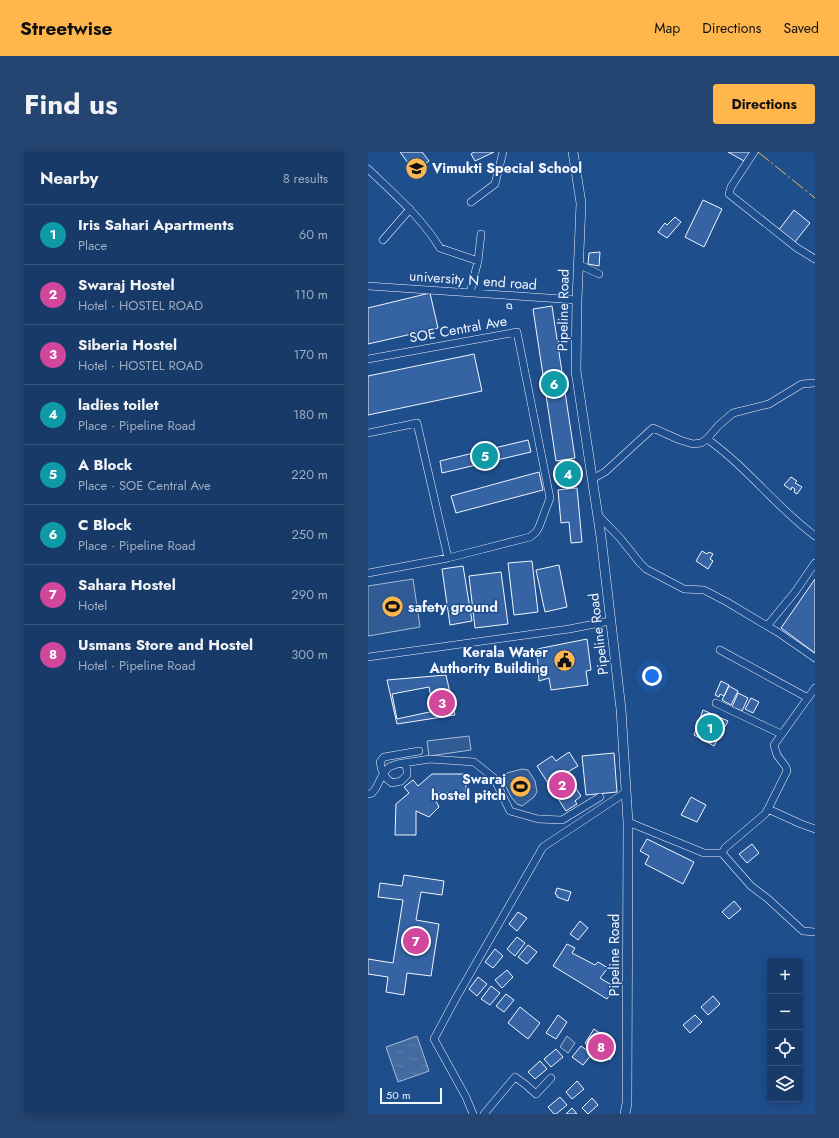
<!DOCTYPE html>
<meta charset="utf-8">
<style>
body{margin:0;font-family:Jost,sans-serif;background:#244571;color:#f1f3f6}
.controls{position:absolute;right:12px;bottom:12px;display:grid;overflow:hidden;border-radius:4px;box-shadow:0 2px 10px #0003}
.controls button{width:36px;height:36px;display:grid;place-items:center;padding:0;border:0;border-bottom:1px solid #36547d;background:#173a69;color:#f1f3f6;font:20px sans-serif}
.scale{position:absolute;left:12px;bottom:10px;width:62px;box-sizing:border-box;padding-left:4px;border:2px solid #f2f6ff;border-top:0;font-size:11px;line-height:14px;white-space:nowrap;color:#f2f6ff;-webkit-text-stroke:3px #1f4e8c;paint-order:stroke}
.you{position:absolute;left:284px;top:524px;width:14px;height:14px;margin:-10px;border:3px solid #fff;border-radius:50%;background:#1a73e8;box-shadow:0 0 0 6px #1a73e833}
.badge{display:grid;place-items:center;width:26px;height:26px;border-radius:50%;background:#ffb74d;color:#fff;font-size:13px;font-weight:700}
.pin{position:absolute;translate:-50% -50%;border:2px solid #fff;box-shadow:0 1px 4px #0006}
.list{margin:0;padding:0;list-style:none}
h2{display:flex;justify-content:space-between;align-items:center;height:52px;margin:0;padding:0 16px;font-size:17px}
h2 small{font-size:13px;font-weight:400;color:#9eadc0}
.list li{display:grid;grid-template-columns:26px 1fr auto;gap:12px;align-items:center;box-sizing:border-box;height:60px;padding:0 16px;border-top:1px solid #36547d}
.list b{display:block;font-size:15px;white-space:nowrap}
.list p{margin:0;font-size:13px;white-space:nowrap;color:#9eadc0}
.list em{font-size:13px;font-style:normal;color:#9eadc0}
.icon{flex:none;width:22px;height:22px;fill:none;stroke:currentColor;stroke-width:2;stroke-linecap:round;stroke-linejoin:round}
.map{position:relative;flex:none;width:447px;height:962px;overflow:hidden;border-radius:4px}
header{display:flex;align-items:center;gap:24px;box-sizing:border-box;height:56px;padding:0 20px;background:#ffb74d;color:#111}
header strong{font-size:19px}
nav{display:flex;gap:22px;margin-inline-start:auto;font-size:14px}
.intro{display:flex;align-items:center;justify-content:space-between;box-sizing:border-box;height:96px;padding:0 24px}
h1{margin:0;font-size:28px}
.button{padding:10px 18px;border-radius:4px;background:#ffb74d;color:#111;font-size:14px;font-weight:700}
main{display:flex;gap:24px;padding:0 24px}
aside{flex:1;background:#173a69;border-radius:4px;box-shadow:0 2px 10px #0003}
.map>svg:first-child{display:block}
</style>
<header>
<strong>Streetwise</strong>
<nav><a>Map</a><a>Directions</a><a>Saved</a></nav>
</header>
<div class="intro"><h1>Find us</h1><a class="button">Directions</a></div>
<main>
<aside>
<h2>Nearby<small>8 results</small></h2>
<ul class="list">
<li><span class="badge" style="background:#0f9aa8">1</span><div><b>Iris Sahari Apartments</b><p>Place</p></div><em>60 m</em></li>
<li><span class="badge" style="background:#d1479c">2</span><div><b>Swaraj Hostel</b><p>Hotel · HOSTEL ROAD</p></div><em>110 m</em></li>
<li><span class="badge" style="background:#d1479c">3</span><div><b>Siberia Hostel</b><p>Hotel · HOSTEL ROAD</p></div><em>170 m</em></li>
<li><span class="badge" style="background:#0f9aa8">4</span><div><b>ladies toilet</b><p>Place · Pipeline Road</p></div><em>180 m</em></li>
<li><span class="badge" style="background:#0f9aa8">5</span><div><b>A Block</b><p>Place · SOE Central Ave</p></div><em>220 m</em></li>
<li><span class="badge" style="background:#0f9aa8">6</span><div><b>C Block</b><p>Place · Pipeline Road</p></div><em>250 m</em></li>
<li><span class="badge" style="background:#d1479c">7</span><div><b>Sahara Hostel</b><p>Hotel</p></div><em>290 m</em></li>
<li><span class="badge" style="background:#d1479c">8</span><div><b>Usmans Store and Hostel</b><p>Hotel · Pipeline Road</p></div><em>300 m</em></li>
</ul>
</aside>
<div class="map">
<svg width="447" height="962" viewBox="0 0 447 962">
<defs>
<pattern id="water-ripples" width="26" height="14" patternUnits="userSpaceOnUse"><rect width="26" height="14" fill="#446ba0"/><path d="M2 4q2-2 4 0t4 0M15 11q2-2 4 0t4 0" fill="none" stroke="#5f81ae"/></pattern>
</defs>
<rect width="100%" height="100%" fill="#1f4e8c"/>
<path fill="#305b95" stroke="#a8bbd7" d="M45,427L52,475L0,484V434Z
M101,584L103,598L61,604L59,589Z
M154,617L160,618L167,629L169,640L166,645L154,654L149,652L143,645L136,631L135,625L139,621Z
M199,884L207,891L200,901L192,895Z"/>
<path fill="url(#water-ripples)" stroke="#a8bbd7" d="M49,884L61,919L30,930L18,895Z"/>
<path fill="#3563a3" stroke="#f2f6ff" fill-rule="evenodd" d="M32,0H54L61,9L46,19Z
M106,0H126L107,9L103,2Z
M360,0H382L376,9Z
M335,48L354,57L336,95L317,85Z
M426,58L442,71L426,91L410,79Z
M307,65L313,70L299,86L290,80L297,71L299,73Z
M232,100L231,114L220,112L221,101Z
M62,141L70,176L0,192V156Z
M139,152H143L144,157L139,156Z
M184,154L207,306L188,309L165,157Z
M106,202L114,239L0,263V224Z
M160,288L163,300L74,321L72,309Z
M204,314L205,326L195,328L194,315Z
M171,320L175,338L88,361L83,344Z
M423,325L429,329L427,331L434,335L429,342L426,340L427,337L424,335L423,338L416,333Z
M209,336L214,390L203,391L201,370L193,371L190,338Z
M334,399L339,402L341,400L345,402L342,407L345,409L340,417L328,409Z
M164,409L170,460L146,463L140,411Z
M191,413L199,455L177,460L168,418Z
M95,414L104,469L82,473L74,417Z
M133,420L140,472L107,476L101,424Z
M447,427V501L413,476Z
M219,487L223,518L218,519L220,533L183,538L181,526L171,529L169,497Z
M78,523L87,563L29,572L19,528ZM61,535L66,559L29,567L24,542Z
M353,529L361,533L356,544L352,542L351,545L347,543Z
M361,534L370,539L363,553L354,548Z
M370,541L380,546L374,559L364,555Z
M383,546L391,550L385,561L377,557Z
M335,558L360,569L346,594L326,583Z
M201,600L210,614L198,621L213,644L207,649L209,652L198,659L169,614L184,604L188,609Z
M246,601L249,640L218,643L214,604Z
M64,622H98V641H64L71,655L61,665L48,659V683H27L28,652L41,641L36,635L45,628L50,634Z
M323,645L338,653L329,670L313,663Z
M279,687L326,710L315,732L277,712L281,704L272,699Z
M384,692L391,701L379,711L371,702Z
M36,723L76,729L74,743L53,740L48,768L71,772L63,824L39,821L36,843L18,840L20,825L0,822V807L25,811L35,748L10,745L12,731L34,734Z
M189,736L203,740L200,749L189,745V743L187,742Z
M366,749L373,757L361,767L354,760Z
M150,760L159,766L149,779L141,772Z
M212,769L220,776L210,788L202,782Z
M149,785L157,791L147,804L139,797Z
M199,792L207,796L204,801L227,813L230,810L240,816L232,826L247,835L239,847L185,814Z
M160,793L169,800L159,812L150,805Z
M127,797L135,804L125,816L117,810Z
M139,818L145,825L134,836L127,828Z
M110,825L119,832L109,844L101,837Z
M123,834L132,841L122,853L113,847Z
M138,842L146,848L136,860L128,854Z
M345,844L352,852L340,863L333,855Z
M152,855L172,871L160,887L140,871Z
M190,863L199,870L188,887L178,881Z
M327,863L334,870L322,881L315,873Z
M226,877L246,891L241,898L246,901L242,908L217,891Z
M213,894L224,902L215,913L204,905Z
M188,897L195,905L183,915L176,907Z
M172,909L179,917L167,927L160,920Z
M209,929L216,937L204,947L198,940Z
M192,945L199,953L188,962H186L180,955Z
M224,946L230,953L220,962L214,956Z
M204,956L209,962H198Z"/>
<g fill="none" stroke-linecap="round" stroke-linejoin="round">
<defs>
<path id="minor" d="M386,0L363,35L361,42L429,96L447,107
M0,17C26,42 53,65 72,96L110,109
M103,50L127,32L135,0
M15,88L42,57
M210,112L231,122
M0,134L209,148
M102,141L110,109L113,82
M0,207L149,180L182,346L171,375L168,380L162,385L80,406L0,421
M0,281L49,271L80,406
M339,287C379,315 408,355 447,384
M224,327L237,320L285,276L312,288L325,292L333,291L339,287L350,274L365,261L401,252L434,232L447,231
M229,362L252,386L272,411L278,417L316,437L336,438L359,450L411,481L447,506
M399,474L427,440L447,411
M352,498L440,546
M0,505L201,477L242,469
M348,551L413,582
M36,611L39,617V623L33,629L24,631C16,626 13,619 12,610L16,605L51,599
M0,642L4,641L8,636L15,622L21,615L29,612L62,607L106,610L126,626L142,659L170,667L194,668L232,645
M400,657L433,672L447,677
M260,670L336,701H354L383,734L399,746L435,779L447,780
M354,701L357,696L397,662L400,657L419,619L418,615L409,603L406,593L447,536
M105,962L98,945L66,887L88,846L175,695L258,640
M116,962L147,925L158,933L168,942L183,926"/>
<path id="tertiary" d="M205,0L213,51L209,148L208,219L233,385L253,557L260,670L259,951L257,962"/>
</defs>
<use href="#minor" stroke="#f2f6ff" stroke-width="8"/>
<use href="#tertiary" stroke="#f2f6ff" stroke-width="10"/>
<use href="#minor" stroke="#1f4e8c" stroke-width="7"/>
<use href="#tertiary" stroke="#1f4e8c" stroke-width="9"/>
<path stroke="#ffb74d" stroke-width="1" stroke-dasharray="14 3 2 3" stroke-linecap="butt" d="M390,0L447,46"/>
</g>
<defs>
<symbol id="school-disc" viewBox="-11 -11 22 22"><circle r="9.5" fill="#ffb74d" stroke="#1f4e8c"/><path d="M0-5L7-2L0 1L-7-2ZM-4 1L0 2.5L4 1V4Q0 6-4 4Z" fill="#111"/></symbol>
<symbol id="stadium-disc" viewBox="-11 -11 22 22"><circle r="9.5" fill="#ffb74d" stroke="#1f4e8c"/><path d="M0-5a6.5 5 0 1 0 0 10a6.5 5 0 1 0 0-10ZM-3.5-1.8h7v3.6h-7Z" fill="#111"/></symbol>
<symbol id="civic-disc" viewBox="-11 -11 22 22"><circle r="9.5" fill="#ffb74d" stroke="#1f4e8c"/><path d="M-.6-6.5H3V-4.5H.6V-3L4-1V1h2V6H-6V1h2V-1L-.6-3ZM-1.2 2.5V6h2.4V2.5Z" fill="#111"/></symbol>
</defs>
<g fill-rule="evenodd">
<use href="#school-disc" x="36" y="4" width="25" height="25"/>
<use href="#stadium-disc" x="12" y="442" width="25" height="25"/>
<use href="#civic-disc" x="184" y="496" width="25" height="25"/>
<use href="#stadium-disc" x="140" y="622" width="25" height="25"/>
</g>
<g text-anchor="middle" stroke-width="3" stroke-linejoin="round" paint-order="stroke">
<g font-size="14" font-weight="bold" fill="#f2f6ff" stroke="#1f4e8c" text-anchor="start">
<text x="64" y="21">Vimukti Special School</text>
<text x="40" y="460">safety ground</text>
<text x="180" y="505" text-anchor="end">Kerala Water<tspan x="180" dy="16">Authority Building</tspan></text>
<text x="138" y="632" text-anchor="end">Swaraj<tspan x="138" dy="16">hostel pitch</tspan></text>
</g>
<g font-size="14" fill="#f2f6ff" stroke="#1f4e8c">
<text transform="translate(105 128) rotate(4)" y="5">university N end road</text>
<text transform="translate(195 158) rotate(-89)" y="5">Pipeline Road</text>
<text transform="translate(90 177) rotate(-10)" y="5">SOE Central Ave</text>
<text transform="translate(230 482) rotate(-97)" y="5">Pipeline Road</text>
<text transform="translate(246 803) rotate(-90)" y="5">Pipeline Road</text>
</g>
</g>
</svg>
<div class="controls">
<button>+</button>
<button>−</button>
<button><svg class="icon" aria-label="locate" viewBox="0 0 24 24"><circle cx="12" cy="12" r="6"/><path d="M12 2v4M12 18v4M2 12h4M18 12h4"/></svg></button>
<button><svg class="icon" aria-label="layers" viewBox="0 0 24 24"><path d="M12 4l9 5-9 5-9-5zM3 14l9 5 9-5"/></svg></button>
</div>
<div class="scale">50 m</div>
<div class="you"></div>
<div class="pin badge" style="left:342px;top:576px;background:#0f9aa8">1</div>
<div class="pin badge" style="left:194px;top:633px;background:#d1479c">2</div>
<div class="pin badge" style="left:74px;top:551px;background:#d1479c">3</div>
<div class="pin badge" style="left:200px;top:322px;background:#0f9aa8">4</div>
<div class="pin badge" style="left:117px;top:304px;background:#0f9aa8">5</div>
<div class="pin badge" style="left:186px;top:232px;background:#0f9aa8">6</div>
<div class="pin badge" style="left:48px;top:789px;background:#d1479c">7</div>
<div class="pin badge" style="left:233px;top:895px;background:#d1479c">8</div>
</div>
</main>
